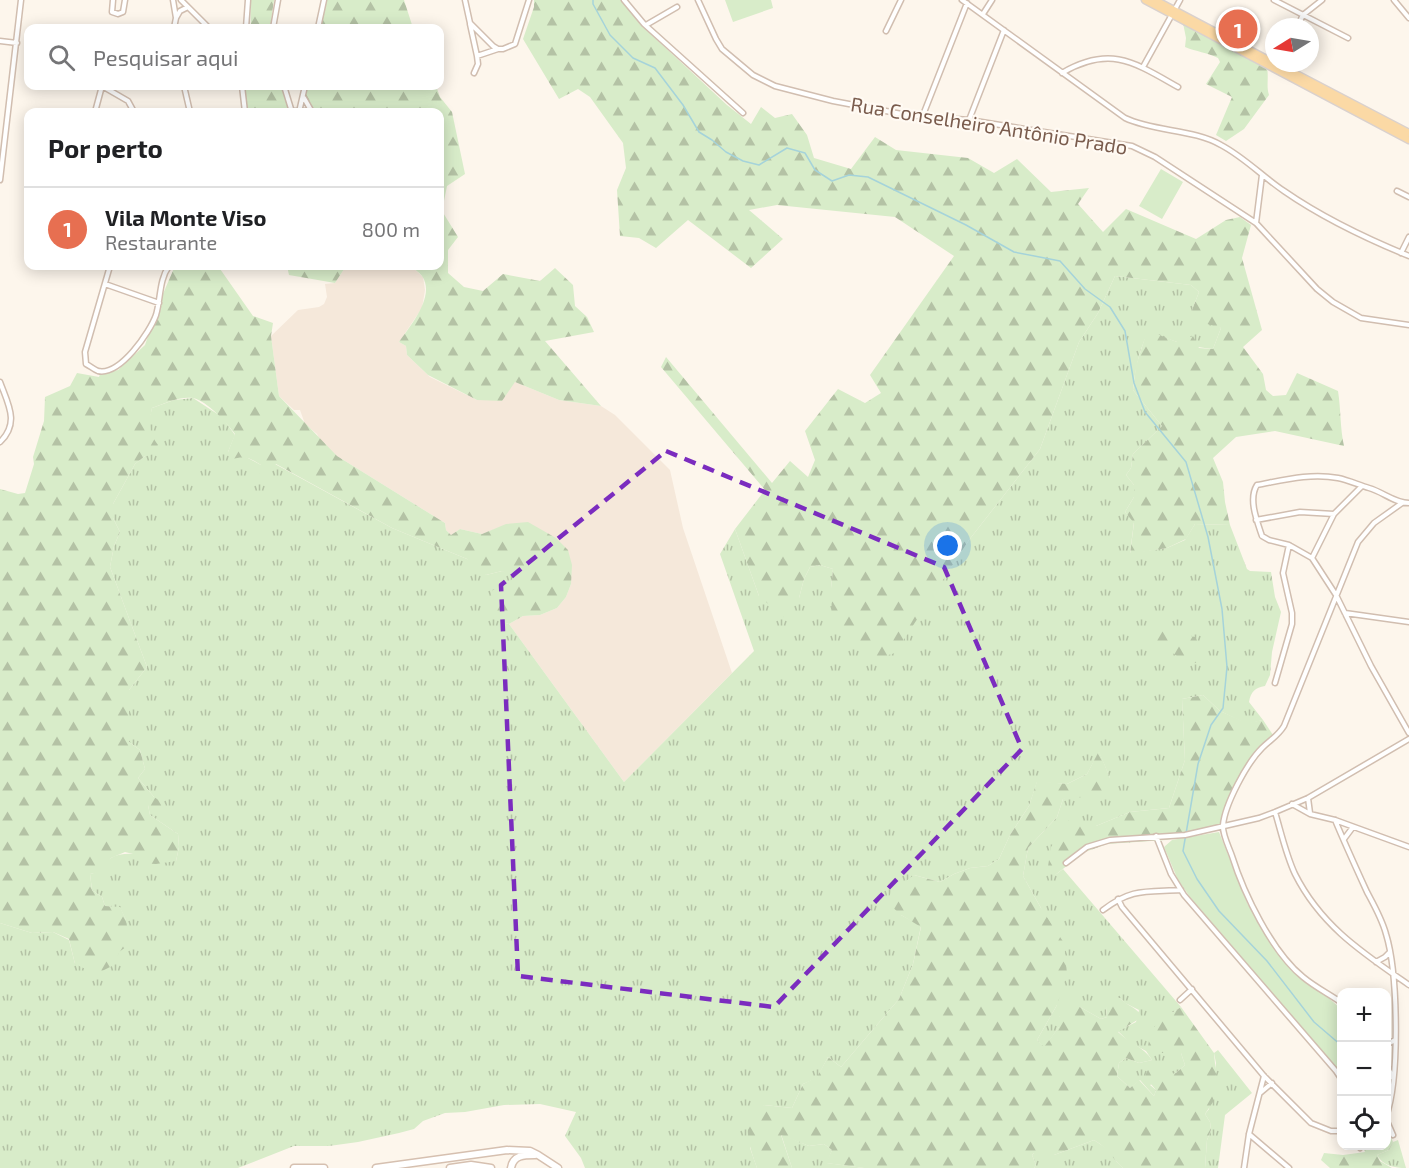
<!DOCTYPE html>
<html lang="pt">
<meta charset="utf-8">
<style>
body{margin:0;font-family:"Exo 2",sans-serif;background:#f2f2f2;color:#202124}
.controls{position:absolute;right:18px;bottom:18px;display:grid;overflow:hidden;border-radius:12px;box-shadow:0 3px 15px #0003}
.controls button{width:54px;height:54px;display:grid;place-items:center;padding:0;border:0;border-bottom:2px solid #e0e0e0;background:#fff;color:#202124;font:30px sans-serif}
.compass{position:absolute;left:1265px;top:18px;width:54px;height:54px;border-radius:50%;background:#fff;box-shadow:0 3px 15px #0003;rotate:259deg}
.you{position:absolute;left:948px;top:546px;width:21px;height:21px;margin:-15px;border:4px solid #fff;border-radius:50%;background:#1a73e8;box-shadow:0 0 0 9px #1a73e833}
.badge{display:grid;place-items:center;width:39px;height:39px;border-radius:50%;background:#e76f51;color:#fff;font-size:20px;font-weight:700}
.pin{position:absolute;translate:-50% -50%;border:3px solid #fff;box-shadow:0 2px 6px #0006}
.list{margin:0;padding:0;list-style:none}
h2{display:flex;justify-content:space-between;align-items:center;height:78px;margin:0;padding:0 24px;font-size:26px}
h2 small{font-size:20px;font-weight:400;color:#757577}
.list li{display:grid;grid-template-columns:39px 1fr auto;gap:18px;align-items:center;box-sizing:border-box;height:84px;padding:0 24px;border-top:2px solid #e0e0e0}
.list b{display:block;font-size:22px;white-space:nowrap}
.list p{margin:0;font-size:20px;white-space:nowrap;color:#757577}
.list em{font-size:20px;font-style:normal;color:#757577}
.icon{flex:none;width:33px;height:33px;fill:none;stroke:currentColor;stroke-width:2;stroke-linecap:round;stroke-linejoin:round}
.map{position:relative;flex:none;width:1409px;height:1168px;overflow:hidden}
.search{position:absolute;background:#fff;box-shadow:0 3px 15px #0003;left:24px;top:24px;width:420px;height:66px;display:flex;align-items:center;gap:15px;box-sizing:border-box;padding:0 21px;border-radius:12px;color:#757577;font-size:22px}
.panel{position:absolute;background:#fff;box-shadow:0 3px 15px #0003;left:24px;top:108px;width:420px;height:162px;border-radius:12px}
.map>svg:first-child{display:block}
</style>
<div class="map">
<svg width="1409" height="1168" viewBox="0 0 1409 1168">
<defs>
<pattern id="grass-tufts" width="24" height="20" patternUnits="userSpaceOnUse" patternTransform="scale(1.5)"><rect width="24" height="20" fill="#d8ecc9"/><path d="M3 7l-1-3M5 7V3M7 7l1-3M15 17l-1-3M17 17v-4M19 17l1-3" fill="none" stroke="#b4c2a5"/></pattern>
<pattern id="forest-firs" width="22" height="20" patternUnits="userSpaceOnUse" patternTransform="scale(1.5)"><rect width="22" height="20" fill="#d8ecc9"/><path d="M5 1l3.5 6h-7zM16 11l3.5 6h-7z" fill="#b4c2a5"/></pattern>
</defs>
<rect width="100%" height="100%" fill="#fdf6ec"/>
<path fill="#f5e8da" d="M346,266H411L423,277L425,290L422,308L399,342L406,346L407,355L430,377L477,400L515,382L559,400L601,406L615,415L670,470L683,528L732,673L624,782L509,624L523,616L540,615L557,608L566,597L571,584L506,525L482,534L460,529L451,535L446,530L445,523L337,456L321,443L317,434L305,424L300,410H294L279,396L271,336L298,310L319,307L324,304L327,297L325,284L335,283Z"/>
<path fill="url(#grass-tufts)" d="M1115,276L1191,285L1199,292L1192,310L1221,328L1213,349C1202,348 1191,346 1180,343C1168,339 1159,334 1147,334C1139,352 1135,370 1133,390L1162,426L1133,454L1131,468L1126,475L1134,485V497L1125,512L1134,522L1130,553L1167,548L1185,540L1195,524L1230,525L1247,569L1250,571L1271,572L1275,597L1281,612L1272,652L1270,675L1265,686C1255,688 1251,691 1249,702L1263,720L1247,724L1220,711L1203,695L1182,699L1185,760L1169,808L1130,812L1096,826L1055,875L1063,869L1181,1007L1172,1013L1160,1053H1181L1185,1065L1176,1073L1150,1085L1156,1090L1154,1096L1140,1080L1130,1088L1117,1076L1119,1063L1126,1058L1139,1063L1152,1060L1146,1051L1129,1042L1118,1031L1136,1022L1139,1010L1125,1003L1120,998L1106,1008L1107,1017L1101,1019L1080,1007L1059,1017V1027L1044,1048L1037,1040L1057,1005L1041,908L1023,876L1028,848L1057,817L1063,799L1110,778L1099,752L1087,774L1067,784L1037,782L1029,806L1010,835L999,859L988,866L970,868L954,874L940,882L914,875L901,915L921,926L913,964L899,999L841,1067L828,1057L817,1078L803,1084L792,1108L764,1105L750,1148L757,1168H585L581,1158L565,1136L576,1112L540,1104L504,1105L465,1112L445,1113L423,1121L414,1129L399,1133L358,1142L329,1146H294L238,1168H0V923L32,933L53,932L69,940L75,964L126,920L120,908L105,906L102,897L92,890L90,874C104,871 101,865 111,858C126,848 158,858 176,861L179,847L178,834L150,815L148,805L154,797L138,778L145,769L140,750L129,742V690L147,667L110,567L114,546L120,532L113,518V504L135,464L145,456L150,434L149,421L152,408L174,400L193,398L222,417L235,435L228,452L244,456L261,465L275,464L392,528L467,559L486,575L502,571L517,577L508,590L502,622L509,624L624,782L754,651L720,554L735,529L759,596L799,598L804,579L810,567L820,565L833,569L831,588L941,582L969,540L1040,449L1079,342L1098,313Z
M1218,1050L1252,1093L1225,1115L1218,1168H1205L1207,1140L1211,1130L1210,1122L1205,1114L1209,1109L1216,1063L1214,1053Z
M781,1134L809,1146L824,1144L832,1150L827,1163L864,1168H792Z
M1094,1140L1109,1150L1116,1161L1123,1168H1034L1036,1165L1032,1155L1034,1153L1054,1155Z
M1398,1140L1406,1168C1395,1168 1383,1166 1377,1155L1389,1150L1393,1142Z"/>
<path fill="url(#forest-firs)" d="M250,0H274L270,28H251Z
M324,0H404L413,28H318Z
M534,0H622L641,25L727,105L751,124L761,107L775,118L792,114L807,135L814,158L851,169L875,137L896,150L968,158L994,173L1017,159L1051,192L1089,188L1078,204L1103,232L1126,209L1196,239L1226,220L1240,217L1251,225L1242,258L1262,330L1243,347L1263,374L1266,390L1273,396L1286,395L1297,373L1338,391C1341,410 1340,428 1344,446L1275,431L1236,437L1213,458L1223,482L1225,502L1230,525L1195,524L1186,539L1167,548L1130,554L1134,523L1125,512L1134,497V485L1126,475L1131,468L1133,454L1162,426L1133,390L1136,366L1146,334H1157L1177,342L1193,336L1199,348L1213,349L1221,328L1197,321L1192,310L1199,292L1191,285L1115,276L1098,313L1079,342L1040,449L969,540L895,653L872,660L832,616L831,588L833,569L820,565L810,567L804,579L799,598L786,619L759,596L735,529L765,490L661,367L666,357L772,483L790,461L808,477L815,460L805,431L838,389L865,403L881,393L870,375L954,256L895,217L777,205L749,210L783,239L751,268L688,220L656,248L639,238L620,236L617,190L626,168L623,143L590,97L578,89L559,99L523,39L534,7Z
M1183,23L1267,68C1269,78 1266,86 1269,95L1244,129L1226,141L1216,135L1232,97L1206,84L1220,62L1218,58C1206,52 1197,52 1185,47L1186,38Z
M244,86H281L292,112H248Z
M305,86H436L440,97L452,112L465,174L447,186L442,211L458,237L448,250V273L464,287L483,291L503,274L540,281L555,268L573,285L575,306L587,317L594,332L545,341L601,406L559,400L515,382L502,401L477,400L428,375L407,355L406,346L399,342C410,326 436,296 422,276C419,272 414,269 411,266H440V112H313L303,97Z
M175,266H218L253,316L273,323L271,336L279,396L337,456L445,523L446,530L451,535L460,529L482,534L506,524L528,522L556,538L568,550L572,565L571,584L566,597L557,608L540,615L523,616L509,624L502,622L486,602L493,590L500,588L507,590V583L515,577L508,575L502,571L486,575L474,572L467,559L392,528L276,464L264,476L259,473L261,465C249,457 245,456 231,459L228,452L235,434C227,423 207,401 193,398C180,396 163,404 152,408C149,424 148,432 158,445L153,454L145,456L135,464L113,504V518L120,532L114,546L110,567L147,667L129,690V742L140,750L145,769L138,778L154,797L166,805L161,809L148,805L150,815L178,834L179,847L176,861L156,864L140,863L133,854L125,852L111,858L100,872L90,874L92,890L102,897L105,906L120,907L126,920L130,944L119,952L114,965L96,974L75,964L69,939L53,932L32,933L0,923V489L18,494L25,493L34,464L33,457L44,421L45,397L70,386L77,373L99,377L100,374L118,370L145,345L159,303Z
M287,266H346L335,283L289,275Z
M1173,626L1182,634L1195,637L1201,648L1199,662L1190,664L1145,636L1156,630L1155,628Z
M1203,695L1220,711L1247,723L1263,720L1273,735L1234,785L1219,830L1166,840L1107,844L1085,852L1055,875L1047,873L1051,847L1069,820L1096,826L1130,812L1169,808L1185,760L1182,699Z
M1099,751L1110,778L1105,795L1063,799L1057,817L1028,848L1023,876L1041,908L1064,943L1067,974L1057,1005L1037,1040L1044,1047L1059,1027V1017L1066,1006L1080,1007L1101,1019L1107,1017L1106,1008L1109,999L1120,998C1127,1006 1137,1007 1142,1017L1118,1032C1129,1043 1144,1047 1152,1060L1139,1063L1126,1058L1119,1063L1117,1076L1130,1088L1139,1080L1154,1096L1156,1090L1145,1077C1149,1061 1162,1064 1171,1074L1176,1073L1185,1065L1181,1053H1160L1148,1047C1152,1020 1161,1021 1181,1007L1214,1053L1216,1074L1213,1102L1205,1114L1210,1122L1211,1130L1207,1140L1205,1168H1123C1111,1157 1110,1150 1094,1140L1054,1155L1040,1157L1034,1153L1032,1155L1036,1165L1034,1168H864L826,1163L832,1150L824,1144L809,1146L781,1135L792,1168H757C752,1154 742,1128 752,1114C754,1111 761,1107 764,1105L792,1108L803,1084L817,1077L828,1057L841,1067L899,999L913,964L921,927L901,915L887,902L891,892L914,875L940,882L954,874L970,868L988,866L999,859L1010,835L1029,806L1037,781L1067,784L1087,774Z
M1387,1129L1393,1142L1389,1150L1377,1155L1380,1161L1392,1168H1330L1321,1160L1324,1153L1343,1155L1365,1152L1363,1146H1386Z"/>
<path fill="#d8ecc9" d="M725,0H771L773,8L733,22Z
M1161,169L1183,182L1162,219L1139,206Z
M1219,832L1248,905L1281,954L1301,979L1321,991L1341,1009V1076L1324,1053L1190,897L1178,880L1164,847L1172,840Z"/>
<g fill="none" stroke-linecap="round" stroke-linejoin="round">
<path stroke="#a5d3da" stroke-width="1.5" d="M593,0V4L610,35L633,58L655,68L683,105L699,132L712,140L726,152L743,161L759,165L787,148L805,153L815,170L832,181L849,175L868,177L966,225L1014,252L1060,261L1085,289L1110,307L1125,331L1134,383L1145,412L1186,462L1208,537L1222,609L1227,667L1223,708L1211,725L1198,764L1183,851L1197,879L1219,911L1267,961L1314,1022L1342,1046"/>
<defs>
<path id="street" d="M113,0L112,12L118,14L123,12L125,0
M173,0L176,18L174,28
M181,0L209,28
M465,0L470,23L493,46L498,49H503L515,44L529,0
M624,0L644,24L743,113
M698,0L716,39L722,49L753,75L775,86L833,101L907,115L969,120L1132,146L1155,157L1256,223L1317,289L1333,302L1361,318L1409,325
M962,0L1125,118C1155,132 1194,129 1221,145C1244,157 1263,177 1284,191C1323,218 1365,238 1409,256
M1274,0L1348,38
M1394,0L1409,18
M983,14L992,0
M176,18L180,11L188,7
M470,24L477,56L498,49
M646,25L677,7
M1297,27L1303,15L1322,0
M246,28L248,0
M273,28L278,0
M318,28L324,0
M886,31L901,0
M0,41L17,43
M1143,67L1180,0
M474,73L478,64L477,56
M1062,73C1110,45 1134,62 1178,87
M102,86L128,101L134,112
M184,86L190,112
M242,86L245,112
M284,86L292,112
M304,98L312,112
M292,111H312
M95,112L102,86
M299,112L305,86
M923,115L967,3
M969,120L1004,30
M0,180L21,0
M1397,191L1409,197
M1256,223L1262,175
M1401,253L1409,237
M110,266L85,352L86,364C90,366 95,370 98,371C120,376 150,332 156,315C161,298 159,280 169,266
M105,284L159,303
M0,382C8,404 20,423 0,442
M1409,503C1395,503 1383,492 1369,488C1359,485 1348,480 1338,478C1310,473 1284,480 1257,485C1248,499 1257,521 1262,536L1269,540L1289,545L1312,558L1336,595L1371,666L1409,733
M1256,520L1300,512L1334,514
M1312,558L1334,514L1362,486
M1345,613L1409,622
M1275,683L1292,624V613L1283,573L1289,545
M1308,798L1310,813
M1292,804L1310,814L1335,820L1409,847
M1275,812C1281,832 1286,855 1295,874C1321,926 1363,953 1409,985
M1335,820C1345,844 1356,868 1367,892C1374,905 1382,919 1386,934C1398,973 1400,1078 1386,1117
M1156,836L1171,874L1184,895L1336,1071L1342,1080
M1344,839L1353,827
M1066,863L1087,847L1110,840L1185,835L1259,818L1275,812L1308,798L1409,739
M1118,899L1122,907L1264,1076L1311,1123L1331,1131H1342
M1103,910C1132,888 1145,892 1181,890
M1376,962L1385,957L1390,952
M1180,1000L1192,989
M1342,1003C1329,994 1315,987 1303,977C1272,952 1244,894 1232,856C1229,847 1222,834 1223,825C1225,804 1247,763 1262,748C1270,740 1278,736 1284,726L1358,542L1374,523L1402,503
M1386,1045L1395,1040
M1386,1064L1393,1078
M1260,1093L1272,1083
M1386,1119L1393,1135
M1249,1134L1289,1168
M1359,1146L1360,1148
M1244,1168L1249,1134L1264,1076"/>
<path id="secondary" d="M294,1168H324
M376,1168L507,1150L530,1151L538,1155L558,1168
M450,1168L471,1165L491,1168
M511,1168C513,1155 524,1155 535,1155"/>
<path id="primary" d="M1145,0L1409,140
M1155,0L1274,63
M1275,63L1409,133"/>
</defs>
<use href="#street" stroke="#d1beb0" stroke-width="7"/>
<use href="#secondary" stroke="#d6c0b0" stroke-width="9"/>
<use href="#primary" stroke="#dad1cd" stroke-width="9"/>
<use href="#street" stroke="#fff" stroke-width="4"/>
<use href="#secondary" stroke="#fff" stroke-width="6"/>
<use href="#primary" stroke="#fbd9a5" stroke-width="6"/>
</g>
<path fill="none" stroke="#7b2cbf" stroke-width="4.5" stroke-dasharray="12 8" stroke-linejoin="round" d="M666,451L944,567L1022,749L774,1007L518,976L501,585Z"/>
<g text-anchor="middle" stroke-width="4.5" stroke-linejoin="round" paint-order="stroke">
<g font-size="20" fill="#7a5c4d" stroke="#fffaf3">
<text transform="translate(989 126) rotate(9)" y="7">Rua Conselheiro Antônio Prado</text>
</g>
</g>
</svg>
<div class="controls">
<button>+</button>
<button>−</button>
<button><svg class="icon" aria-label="locate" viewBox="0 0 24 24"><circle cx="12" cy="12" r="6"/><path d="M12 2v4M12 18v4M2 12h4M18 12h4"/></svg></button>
</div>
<svg class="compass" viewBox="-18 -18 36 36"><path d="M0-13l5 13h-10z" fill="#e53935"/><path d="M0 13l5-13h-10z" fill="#757577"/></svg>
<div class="you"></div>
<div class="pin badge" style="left:1238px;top:29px">1</div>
<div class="search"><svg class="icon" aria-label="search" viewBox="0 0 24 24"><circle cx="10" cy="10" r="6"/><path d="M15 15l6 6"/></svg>Pesquisar aqui</div>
<section class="panel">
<h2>Por perto<small></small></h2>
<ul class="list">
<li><span class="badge">1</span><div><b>Vila Monte Viso</b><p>Restaurante</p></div><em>800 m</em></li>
</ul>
</section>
</div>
